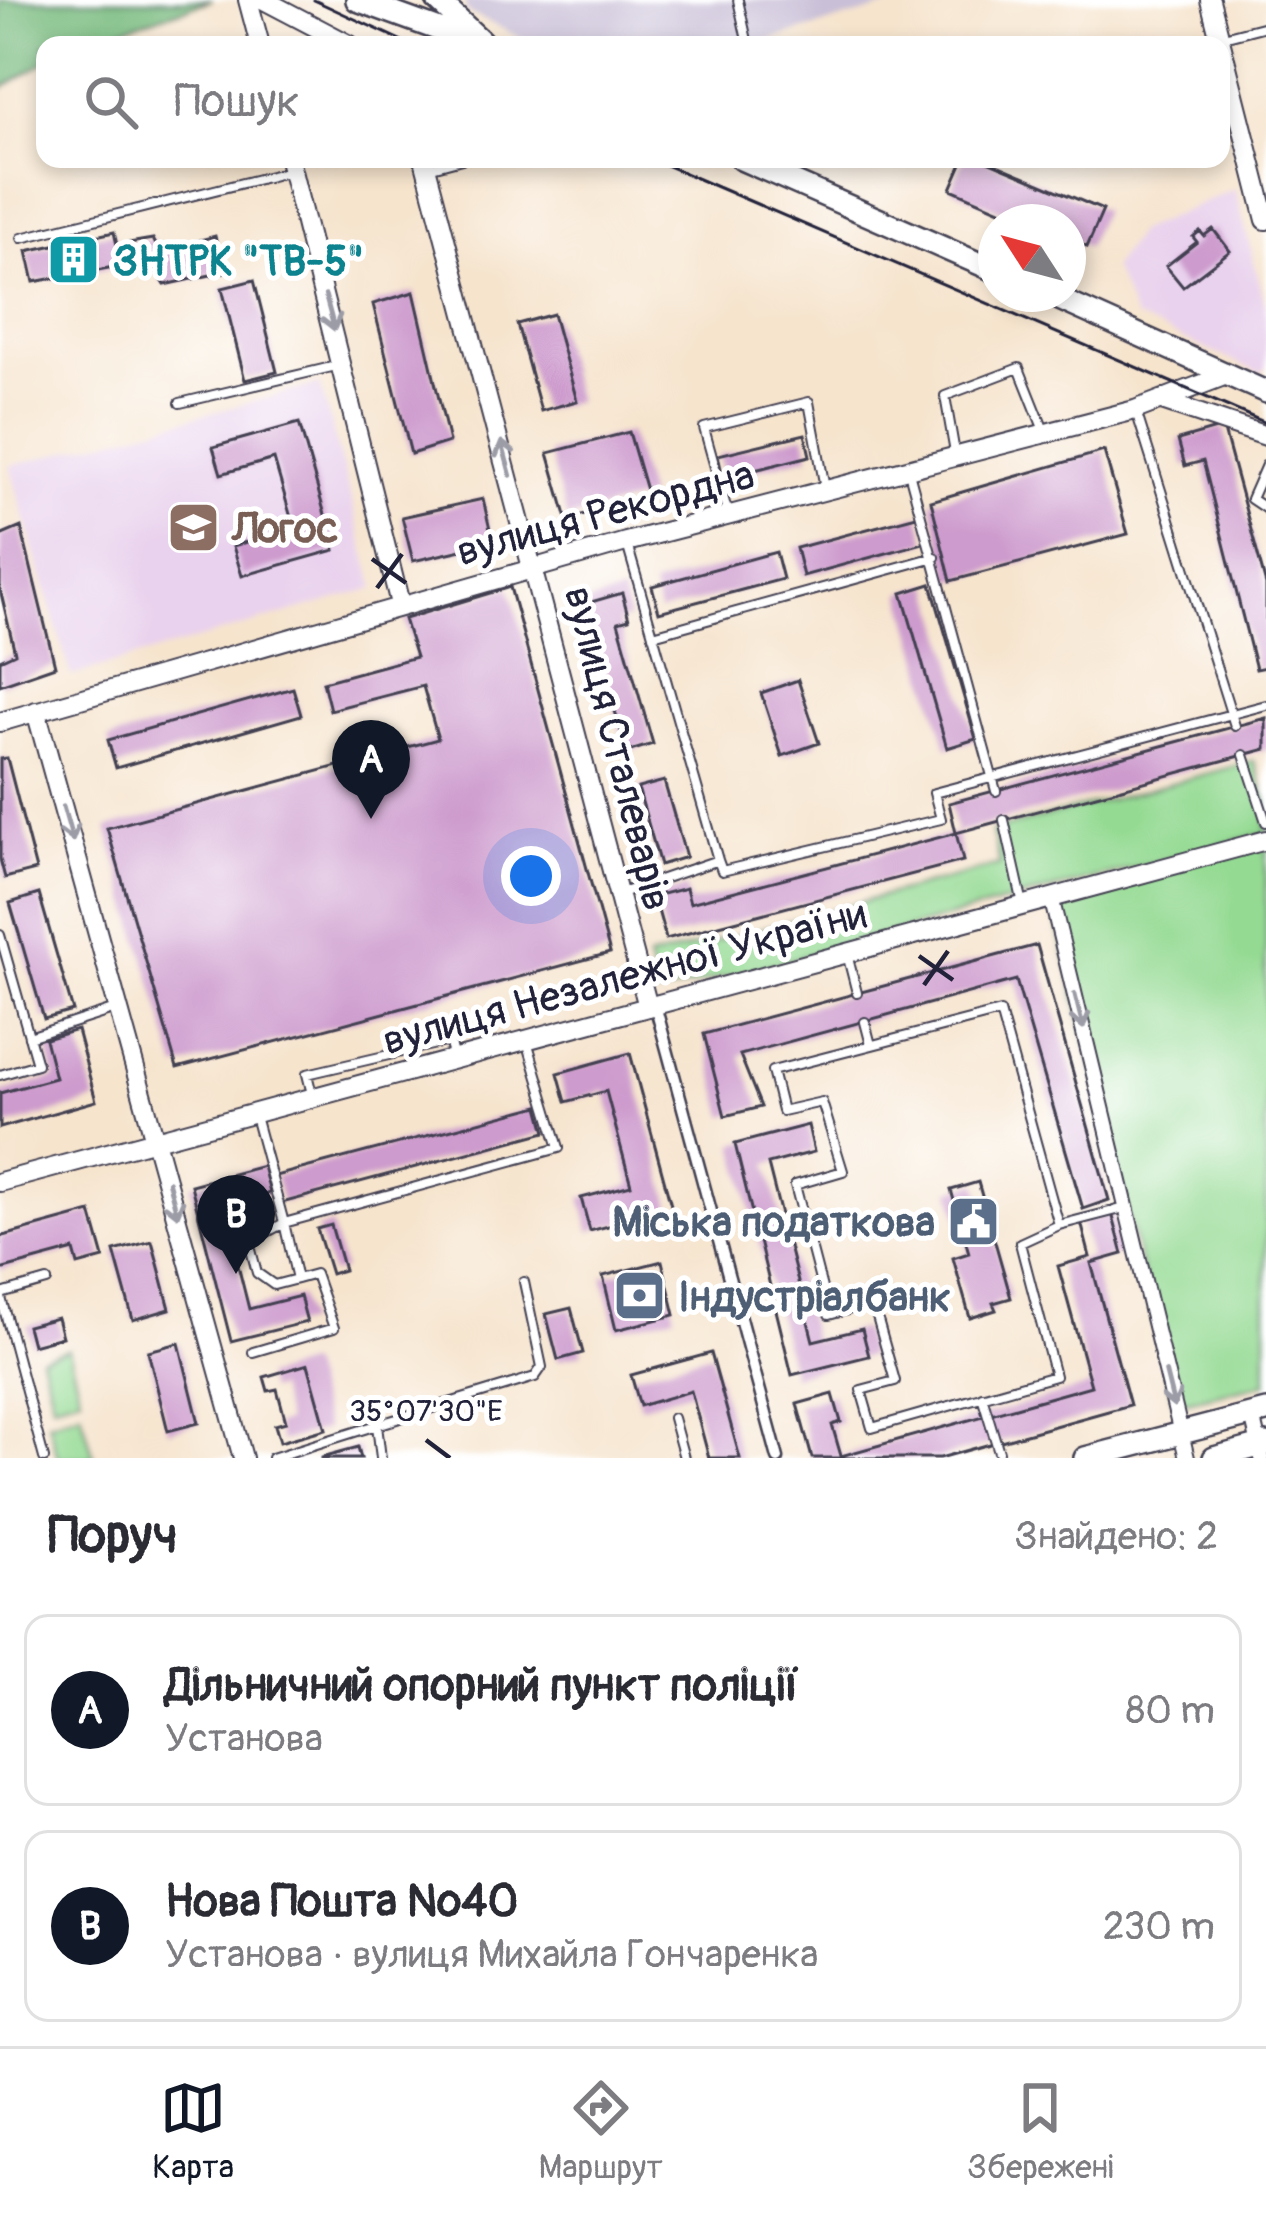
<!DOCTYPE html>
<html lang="uk">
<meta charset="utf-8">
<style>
body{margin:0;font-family:Pangolin,sans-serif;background:#f2f2f3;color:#2b2b33}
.compass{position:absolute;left:978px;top:204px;width:108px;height:108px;border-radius:50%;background:#fff;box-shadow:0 6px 18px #0003;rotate:306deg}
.you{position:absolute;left:531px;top:876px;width:42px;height:42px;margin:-30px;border:9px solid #fff;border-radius:50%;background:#1a73e8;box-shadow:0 0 0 18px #1a73e833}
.badge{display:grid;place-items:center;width:78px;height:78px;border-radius:50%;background:#111827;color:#fff;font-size:39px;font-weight:700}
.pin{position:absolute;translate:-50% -99px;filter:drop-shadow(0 3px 6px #0008)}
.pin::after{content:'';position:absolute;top:63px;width:42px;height:36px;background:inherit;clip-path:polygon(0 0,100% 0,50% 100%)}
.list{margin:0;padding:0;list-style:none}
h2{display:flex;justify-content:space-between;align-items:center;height:156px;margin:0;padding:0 48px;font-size:51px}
h2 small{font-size:39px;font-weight:400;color:#7c7c81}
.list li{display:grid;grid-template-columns:78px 1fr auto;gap:36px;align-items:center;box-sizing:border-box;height:192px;margin:0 24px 24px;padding:0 24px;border:3px solid #e1e1e2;border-radius:24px}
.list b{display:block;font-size:45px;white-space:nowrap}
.list p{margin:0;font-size:39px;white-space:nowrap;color:#7c7c81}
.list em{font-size:39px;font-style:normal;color:#7c7c81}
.icon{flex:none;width:66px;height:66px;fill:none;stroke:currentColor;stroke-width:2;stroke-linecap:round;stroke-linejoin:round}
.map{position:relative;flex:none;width:1266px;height:1458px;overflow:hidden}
.search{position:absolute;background:#fff;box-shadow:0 6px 18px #0003;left:36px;right:36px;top:36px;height:132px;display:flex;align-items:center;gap:30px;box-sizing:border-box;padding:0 42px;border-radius:24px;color:#7c7c81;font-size:45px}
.sheet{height:588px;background:#fff}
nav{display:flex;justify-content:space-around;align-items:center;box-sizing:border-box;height:168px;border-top:3px solid #e1e1e2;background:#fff;font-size:33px;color:#7c7c81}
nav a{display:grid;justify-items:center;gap:6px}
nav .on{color:#111827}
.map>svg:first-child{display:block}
</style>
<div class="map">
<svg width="1266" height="1458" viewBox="0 0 1266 1458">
<rect width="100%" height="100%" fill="#fff"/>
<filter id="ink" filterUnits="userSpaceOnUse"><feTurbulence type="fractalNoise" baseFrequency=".00833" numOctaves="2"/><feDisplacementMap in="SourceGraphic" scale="24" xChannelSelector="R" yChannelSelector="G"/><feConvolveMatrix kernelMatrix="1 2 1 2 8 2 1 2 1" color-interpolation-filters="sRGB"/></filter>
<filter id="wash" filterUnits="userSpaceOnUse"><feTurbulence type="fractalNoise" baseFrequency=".004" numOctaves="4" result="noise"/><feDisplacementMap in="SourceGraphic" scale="48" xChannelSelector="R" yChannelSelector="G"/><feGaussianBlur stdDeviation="2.7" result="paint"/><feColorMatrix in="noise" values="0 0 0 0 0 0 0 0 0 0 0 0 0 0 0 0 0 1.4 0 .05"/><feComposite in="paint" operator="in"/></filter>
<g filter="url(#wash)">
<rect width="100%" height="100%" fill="#f6e4cd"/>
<path fill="#e9d2ed" d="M1235,189L1266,307V367L1261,373L1135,318L1112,268L1138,231Z
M320,384L375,588L71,676L10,466Z"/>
<path fill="#c9bfd7" d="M464,0H914L750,45H536L467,12Z"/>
<path fill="#94da93" stroke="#5b7e67" stroke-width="3" d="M1254,761L1266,800V833L657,995L648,959L1000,865L992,831Z
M1266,839V1383L1174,1404L1051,897Z
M68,1349L80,1396L53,1403L41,1357Z
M81,1412L94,1458H58L48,1422Z"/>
<path fill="#77ba7d" stroke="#4c6e5c" stroke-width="3" d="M0,0H212L72,45H45V62L0,89Z"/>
<g id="blocks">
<path fill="#cd9bcd" d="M964,159H983L1103,210L1087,247L1068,239V222H1028L951,189Z
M1213,229L1230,251L1183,287L1166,266L1197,242L1193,237L1200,231L1204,236Z
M114,232L117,245L153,239L159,251L215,236L224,272L165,285L143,250L117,255L119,266L34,282L27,251Z
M254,280L277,372L245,380L222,288Z
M414,292L449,442L411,454L373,304Z
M553,314L577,401L541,411L517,324Z
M299,423L335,550L242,576L233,546L294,528L274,459L221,474L213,447Z
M1223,427L1266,585V667L1256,669L1203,461L1185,466L1178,440Z
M629,432L648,497L567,519L548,453Z
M805,434L810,456L723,478L718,455Z
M1104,451L1128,534L951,581L931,501Z
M483,499L493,543L413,561L402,517Z
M920,515L927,542L803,576L796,548Z
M21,527L55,666L0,685V660L15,653L0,589V536Z
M776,552L783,579L659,612L652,586Z
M931,584L976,739L947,748L902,593Z
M510,587L610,953L177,1068L107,828L438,739L423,686L330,710L323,682L416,657L404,619Z
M622,593L629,619L618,622L653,744L627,752L584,604Z
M798,680L819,743L782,756L761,693Z
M293,688L301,715L116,768L108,740Z
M1266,718V749L956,833L949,803Z
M7,758L36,870L5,878L0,859V759Z
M664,781L686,857L660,865L638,788Z
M956,833L963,861L666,939L654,896L686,888L690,903Z
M39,894L73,1011L44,1019L10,903Z
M1037,945L1109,1200L1083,1209L1016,980L740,1055L761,1107L725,1116L704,1034Z
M77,1030L96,1101L0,1128V1093L55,1078L45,1039Z
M630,1053L672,1209L590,1231L581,1198L631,1185L606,1091L566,1102L558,1073Z
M539,1106L546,1132L282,1203L275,1176Z
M808,1125L814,1152L768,1164L813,1341L862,1329L869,1356L792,1375L735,1144Z
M263,1166L270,1193L223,1206L249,1309L300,1296L307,1322L231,1341L191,1185Z
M978,1182L1011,1298L993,1303L996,1310L970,1318L953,1258L969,1253L951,1190Z
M91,1212L104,1258L78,1265L74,1250L0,1270V1237Z
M1112,1213L1123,1254L1091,1263L1130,1405L940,1458H812L797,1404L833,1394L841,1422L832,1425L841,1456L1091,1386L1058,1266L1090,1257L1081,1222Z
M331,1225L344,1270L331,1274L317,1229Z
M152,1241L170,1309L133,1320L114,1251Z
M662,1261L675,1315L616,1330L603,1276Z
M571,1308L583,1353L558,1360L546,1314Z
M57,1318L62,1337L32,1345L27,1326Z
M179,1343L199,1423L168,1431L148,1351Z
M711,1353L740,1458H709L691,1391L640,1406L631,1375Z
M308,1364L326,1429L280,1442L275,1425L286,1422L277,1389L268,1391L264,1377Z
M358,1447L361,1458H322V1457Z"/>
</g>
</g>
<g filter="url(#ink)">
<use href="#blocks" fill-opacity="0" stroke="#423f51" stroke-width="3"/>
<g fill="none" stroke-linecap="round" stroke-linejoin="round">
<defs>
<path id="service" d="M738,0L748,45
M1192,45L1266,26
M428,168L462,159
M22,238L291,171
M180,403L336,366
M1136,411L1235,726
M955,453L945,396L1019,368L1045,433
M1266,465L1251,499L1266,509
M909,472L996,791
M728,514L704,428L809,402L825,488
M627,544L718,860
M653,635L935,557
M1244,755L1266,822
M1004,820L1023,904
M618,894L718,860L722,871L941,819L934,793L1266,705
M0,935L37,1064L0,1075
M847,954L857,993
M865,1022L871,1045
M29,1037L119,1008
M313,1098L307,1074L449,1041L454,1058
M255,1116L284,1223L559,1148L527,1041
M284,1223L297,1279L274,1285L257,1273L249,1242Z
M1059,1225L1000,1012L772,1071L782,1111L822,1102L843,1171L795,1185L829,1315L873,1303L895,1381L861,1390L872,1428L1055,1376L1020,1243L1059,1225L1125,1208
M0,1294L44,1458
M1,1294L47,1281
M253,1352L334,1328L315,1274L297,1279
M982,1396L999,1452
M673,1418L684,1458
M377,1425L535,1377L542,1367L524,1282
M272,1458L377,1425L381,1458"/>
<path id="pedestrian" d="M655,1005L778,1458"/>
<path id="minor" d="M1051,897L1187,1458
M1252,1415L1262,1458"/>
<path id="tertiary" d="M248,0L260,45
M264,0L350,45
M1210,0L1266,220
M289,159L400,604
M424,159L648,1007
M1162,401L1266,436
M36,711L243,1458
M0,722L626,542L1135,410L1229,374
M0,1182L1266,840"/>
<path id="secondary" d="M357,0L481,45
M437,0L481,41
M741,159L996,271
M1048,294L1266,392"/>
<path id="primary" d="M1085,1458L1266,1411
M1214,1458L1266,1444"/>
</defs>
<use href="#service" stroke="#423f51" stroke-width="12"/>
<use href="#pedestrian" stroke="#423f51" stroke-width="15"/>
<use href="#minor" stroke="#423f51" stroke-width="18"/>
<use href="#tertiary" stroke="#423f51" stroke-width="22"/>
<use href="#secondary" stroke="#423f51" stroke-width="26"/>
<use href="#primary" stroke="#423f51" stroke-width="26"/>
<use href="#service" stroke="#fff" stroke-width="8"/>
<use href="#pedestrian" stroke="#fff" stroke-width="10"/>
<use href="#minor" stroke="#fff" stroke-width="14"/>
<use href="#tertiary" stroke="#fff" stroke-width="18"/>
<use href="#secondary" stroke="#fff" stroke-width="21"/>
<use href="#primary" stroke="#fff" stroke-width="21"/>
<path stroke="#22223b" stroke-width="3" d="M314,0L411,45
M652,159L1266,423"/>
</g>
<defs><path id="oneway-shaft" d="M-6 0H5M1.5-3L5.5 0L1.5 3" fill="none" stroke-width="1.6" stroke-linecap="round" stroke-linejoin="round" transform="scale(3)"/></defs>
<g stroke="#9c9ca7">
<use href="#oneway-shaft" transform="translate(330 313) rotate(75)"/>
<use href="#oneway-shaft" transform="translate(506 458) rotate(-105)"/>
<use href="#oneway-shaft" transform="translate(68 824) rotate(74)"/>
<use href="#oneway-shaft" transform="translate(1079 1011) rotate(76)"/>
<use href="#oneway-shaft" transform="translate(173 1199) rotate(75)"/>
<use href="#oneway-shaft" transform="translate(1170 1390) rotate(76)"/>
</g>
</g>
<path fill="none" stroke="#22223b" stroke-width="4.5" d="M372,559L406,583M377,588L402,554M919,956L953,980M924,985L948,951M426,1440L450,1458"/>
<defs>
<symbol id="building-square" viewBox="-11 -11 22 22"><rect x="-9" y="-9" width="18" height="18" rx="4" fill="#0f9aa8" stroke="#fff"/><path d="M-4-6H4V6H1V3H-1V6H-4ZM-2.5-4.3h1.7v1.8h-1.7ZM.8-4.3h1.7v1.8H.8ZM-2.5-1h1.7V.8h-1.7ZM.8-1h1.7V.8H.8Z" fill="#fff"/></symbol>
<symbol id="school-square" viewBox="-11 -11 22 22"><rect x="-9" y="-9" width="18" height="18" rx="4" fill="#8d6e63" stroke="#fff"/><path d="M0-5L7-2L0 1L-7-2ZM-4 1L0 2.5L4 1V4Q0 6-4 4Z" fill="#fff"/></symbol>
<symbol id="civic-square" viewBox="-11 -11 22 22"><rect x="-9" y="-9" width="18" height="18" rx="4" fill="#5c6f8a" stroke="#fff"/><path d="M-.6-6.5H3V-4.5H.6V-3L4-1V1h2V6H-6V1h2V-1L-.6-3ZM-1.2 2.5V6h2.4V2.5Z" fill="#fff"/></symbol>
<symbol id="bank-square" viewBox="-11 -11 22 22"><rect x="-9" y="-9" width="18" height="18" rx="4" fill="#5c6f8a" stroke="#fff"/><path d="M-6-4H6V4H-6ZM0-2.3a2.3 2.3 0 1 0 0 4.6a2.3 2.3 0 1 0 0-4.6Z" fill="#fff"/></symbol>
</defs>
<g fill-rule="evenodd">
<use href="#building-square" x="44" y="230" width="59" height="59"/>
<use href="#school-square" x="164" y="498" width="59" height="59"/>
<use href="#civic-square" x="944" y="1192" width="59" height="59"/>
<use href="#bank-square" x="610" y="1266" width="59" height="59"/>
</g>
<g text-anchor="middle" stroke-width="10" stroke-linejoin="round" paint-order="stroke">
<g font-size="42" font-weight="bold" fill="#0d838f" stroke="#fff" text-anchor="start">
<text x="113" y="275">ЗНТРК "ТВ-5"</text>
</g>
<g font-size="42" fill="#22223b" stroke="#fff">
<text transform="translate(605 512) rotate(-15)" y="15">вулиця Рекордна</text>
<text transform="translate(619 748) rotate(76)" y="15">вулиця Сталеварів</text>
<text transform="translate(624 976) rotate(-15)" y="15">вулиця Незалежної України</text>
</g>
<g font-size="42" font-weight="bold" fill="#785e54" stroke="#fff" text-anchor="start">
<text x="232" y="542">Логос</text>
</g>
<g font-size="42" font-weight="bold" fill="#4e5e75" stroke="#fff" text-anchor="end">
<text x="935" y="1236">Міська податкова</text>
<text x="678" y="1311" text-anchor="start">Індустріалбанк</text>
</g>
</g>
<g font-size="30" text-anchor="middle" fill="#22223b" stroke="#fff" stroke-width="10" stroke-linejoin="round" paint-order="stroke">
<text x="426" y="1421">35°07'30"E</text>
</g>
</svg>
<svg class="compass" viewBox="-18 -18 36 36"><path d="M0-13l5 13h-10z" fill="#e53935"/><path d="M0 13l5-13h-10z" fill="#7c7c81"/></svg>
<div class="you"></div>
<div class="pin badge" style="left:371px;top:819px">A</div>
<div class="pin badge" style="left:236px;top:1274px">B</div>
<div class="search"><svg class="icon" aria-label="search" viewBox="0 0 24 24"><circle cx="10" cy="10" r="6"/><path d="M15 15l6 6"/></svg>Пошук</div>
</div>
<section class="sheet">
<h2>Поруч<small>Знайдено: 2</small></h2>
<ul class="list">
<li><span class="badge">A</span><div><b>Дільничний опорний пункт поліції</b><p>Установа</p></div><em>80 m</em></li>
<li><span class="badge">B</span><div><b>Нова Пошта №40</b><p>Установа · вулиця Михайла Гончаренка</p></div><em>230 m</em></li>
</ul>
</section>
<nav>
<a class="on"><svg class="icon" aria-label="map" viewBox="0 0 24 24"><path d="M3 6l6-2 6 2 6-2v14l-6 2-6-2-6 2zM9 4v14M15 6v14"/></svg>Карта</a>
<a><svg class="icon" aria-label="directions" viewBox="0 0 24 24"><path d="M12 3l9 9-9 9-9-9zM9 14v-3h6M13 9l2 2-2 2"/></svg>Маршрут</a>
<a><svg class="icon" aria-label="saved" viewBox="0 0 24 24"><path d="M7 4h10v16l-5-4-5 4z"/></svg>Збережені</a>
</nav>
